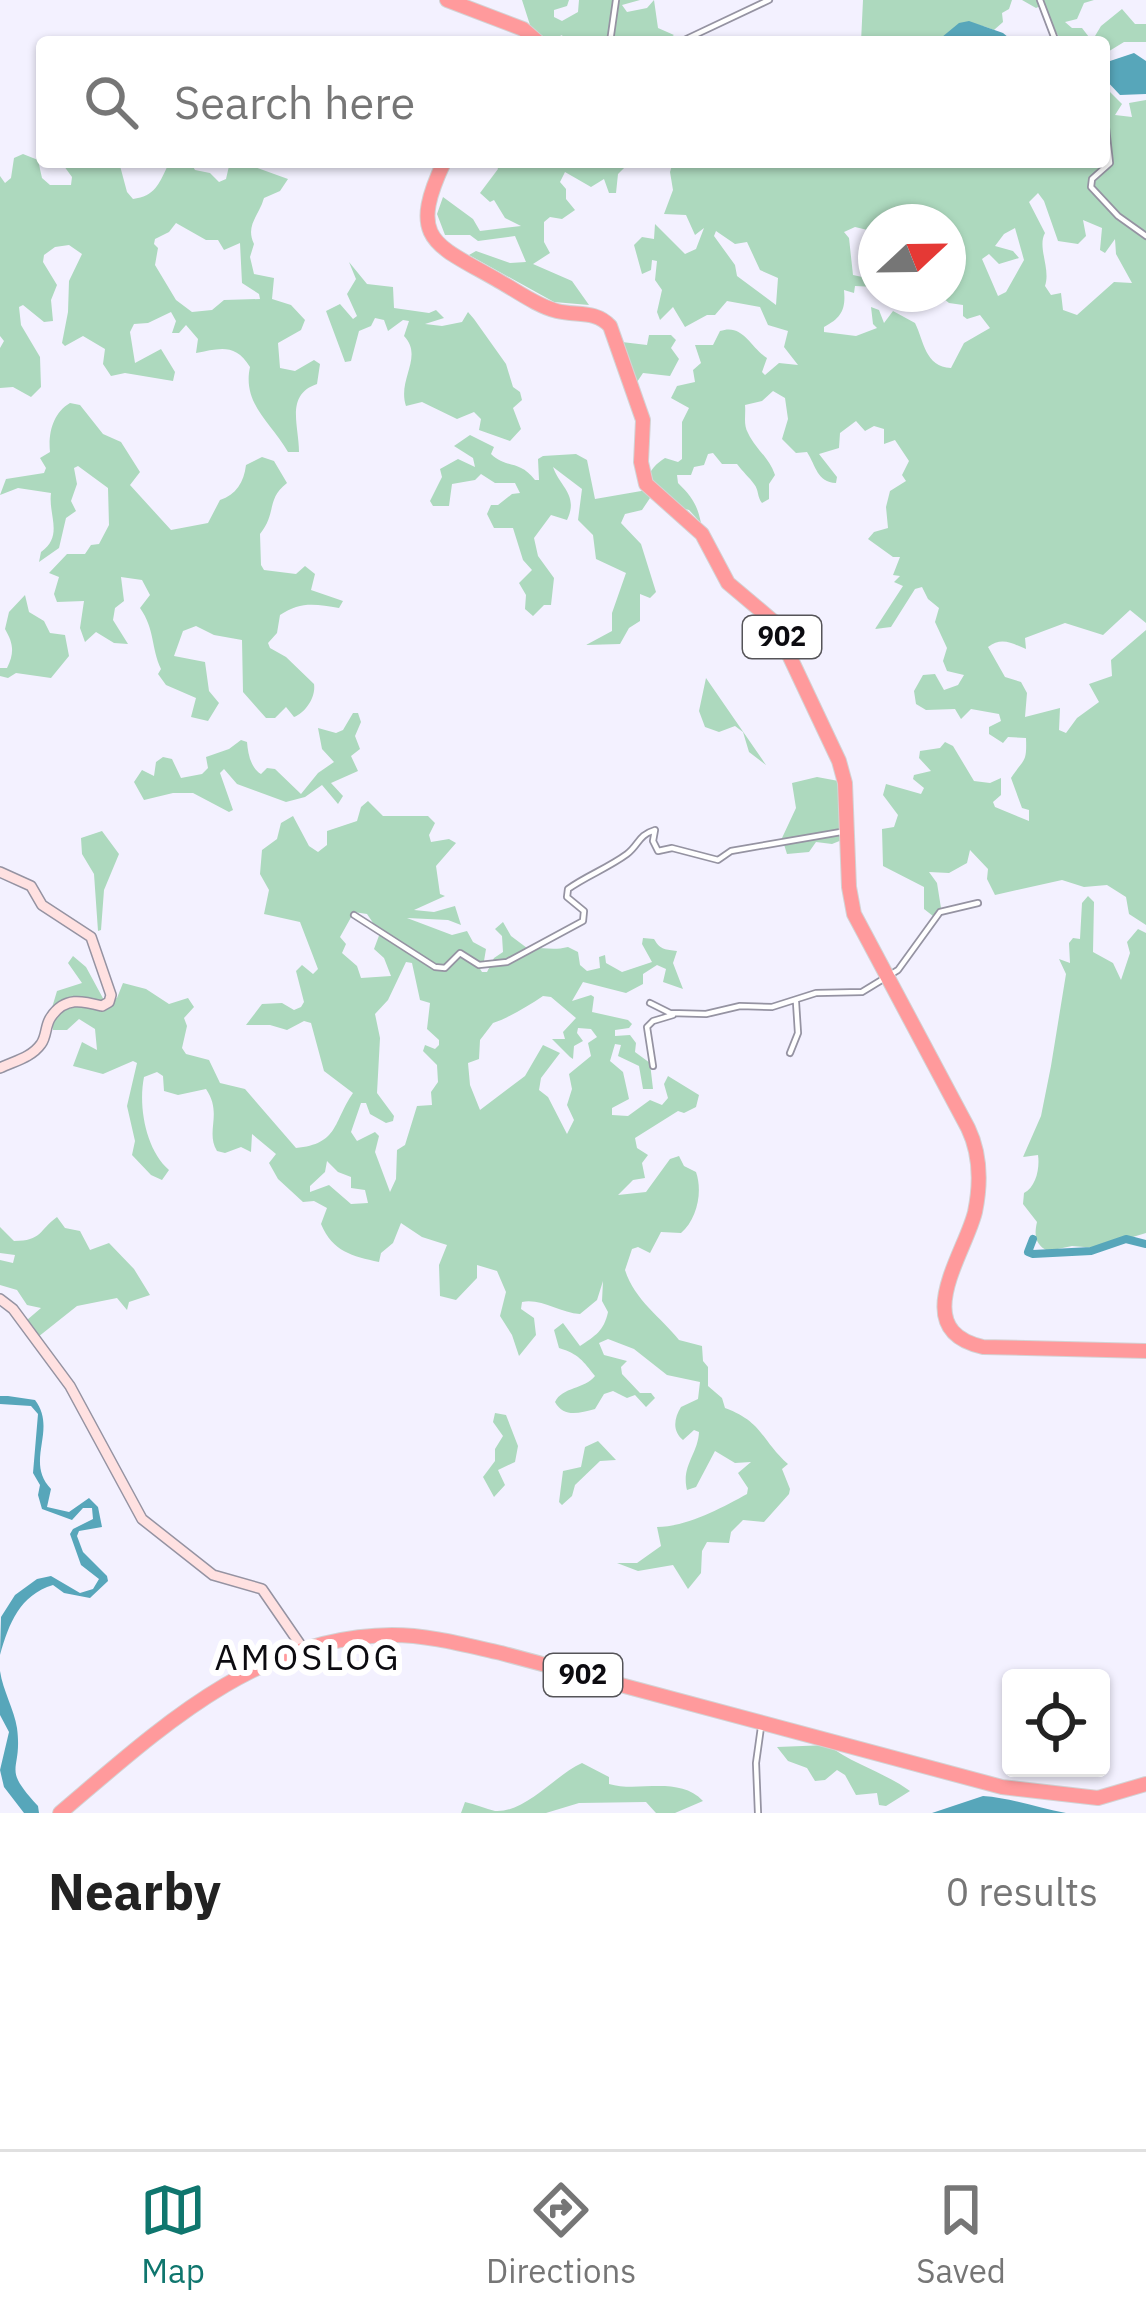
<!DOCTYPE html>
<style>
body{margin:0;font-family:"IBM Plex Sans",sans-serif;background:#f2f2f2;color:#222}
.controls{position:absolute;right:36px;bottom:36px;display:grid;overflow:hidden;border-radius:12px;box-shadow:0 3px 9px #0004}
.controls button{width:108px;height:108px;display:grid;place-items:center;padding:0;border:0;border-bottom:3px solid #e0e0e0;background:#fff;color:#222;font:60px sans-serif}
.compass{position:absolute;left:858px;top:204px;width:108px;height:108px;border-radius:50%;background:#fff;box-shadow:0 3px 9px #0004;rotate:68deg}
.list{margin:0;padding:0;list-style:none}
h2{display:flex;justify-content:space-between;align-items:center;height:156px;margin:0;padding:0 48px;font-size:51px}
h2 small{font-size:39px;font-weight:400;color:#767676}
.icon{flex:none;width:66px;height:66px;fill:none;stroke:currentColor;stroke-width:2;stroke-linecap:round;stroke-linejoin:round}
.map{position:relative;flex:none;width:1146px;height:1813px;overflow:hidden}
.search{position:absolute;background:#fff;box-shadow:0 3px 9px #0004;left:36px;right:36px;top:36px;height:132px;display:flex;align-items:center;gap:30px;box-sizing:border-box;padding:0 42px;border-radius:12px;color:#767676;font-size:45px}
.sheet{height:336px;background:#fff}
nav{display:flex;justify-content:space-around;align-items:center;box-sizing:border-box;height:168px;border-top:3px solid #e0e0e0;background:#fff;font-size:33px;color:#767676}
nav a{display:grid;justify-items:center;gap:6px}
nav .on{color:#0f766e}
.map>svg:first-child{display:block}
</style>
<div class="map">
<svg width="1146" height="1813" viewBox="0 0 1146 1813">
<rect width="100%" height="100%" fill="#f3f1ff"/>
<path fill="#add9be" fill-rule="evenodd" d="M522,0H569L567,6L554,10V17L562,21L578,12L579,0H640L622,5L627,12L647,8L654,0L658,28L674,35L664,42H575L561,35L557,42H543L530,25Z
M863,0H1012L1009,9L1002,13L1003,22L994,30C948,13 964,33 932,42C912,48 882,42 861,42Z
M1022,0H1094L1084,3L1077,19L1065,22L1072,28H1082L1092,41L1101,26L1122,9L1135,24H1146V42H1124L1106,53L1104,42H1062L1047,17L1045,4L1036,8Z
M1104,86L1122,104L1115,115L1132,117L1129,103L1146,100V623L1130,610L1103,635L1065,623L1025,638L1026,649C1013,644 1002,636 988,647L1005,677L1021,682L1027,693L1025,717L1060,708L1059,730L1066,733L1077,718L1099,702L1089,684L1112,676L1111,660L1146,630V925L1129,914L1126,897L1107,885L1084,887L1062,880L995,895L987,879L988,869L970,850L967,863L949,873L929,872L937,883L941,908L933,916L924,909V887L883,866L882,829L894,827L898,815L883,795L886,784L921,794L924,788L913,779L914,775L931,771L919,758L920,751L940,748L945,742L953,746L974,781L990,783L1001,778V795L993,802L995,807L1029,821V810L1022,808L1011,778C1024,758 1027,764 1026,738L1008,737L1003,743L989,734V727L1001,721L999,714L971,709L961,719L955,709L926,710L916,704L914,691L923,675L935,674L944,690L958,685L964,675L947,671L943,661L947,648L935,622L939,608L928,599L922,587L915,589L891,627L875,629L903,586L894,582L900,576L893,575L900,557H893L868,539L874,532L888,528L886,507L890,491L906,481L902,475L909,461L895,440L884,444V429L874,426L865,431L856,421L840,433L839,448L819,454L837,477L836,483C817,482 816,466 807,452L796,453L782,439L788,419L785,398L773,391L762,401L745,405C746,415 743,424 748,433C756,450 769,457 775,475L769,484V499L762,503C757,497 759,490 754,484C750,478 742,471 737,464H722L713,453L708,454L704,465L694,467L691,475H677L678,483C692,497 697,504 701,523L689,510L678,507L648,480C649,470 657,463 665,458L678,462L682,459V422L689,408L671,398L677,386L695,382L693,370L701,363L695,345H713L720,331C743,323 750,347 767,358L762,372L765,375L779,363L798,365L784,347L788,331L768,325L760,307L727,301L715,315H707L685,327L673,307L660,320L657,312L662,290L655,280L657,261L652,260L651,270L642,274L634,245L642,237L654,239L655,224L685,254L696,249L704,228L695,235L686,215L664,214L673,190L670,172L673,162H1104ZM1038,193L1044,201L1058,241L1078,244L1086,236L1083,220L1102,228L1100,250L1105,253L1115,239L1116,254L1132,283L1114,282L1077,315L1063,310L1061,293L1051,295L1045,286C1051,269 1037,247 1045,233L1029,202ZM876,222H948V294H938L949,303L963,305V316L967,319L980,315L990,328L964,343L951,368C925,367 924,341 915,323L893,311L884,323L879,310L871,307L873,324L877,328L856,336L824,332V327C841,318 846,310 844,290L854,293L855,286L876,287V280L853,275L849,238L844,232L855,227L876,232ZM1015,228L1024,260L1006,292L998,296L982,259L989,254L999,264L1019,258L1013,251L995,246L1004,234ZM716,231L735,244L747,242L760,270L778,278L776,305L737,276L735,265L714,236Z
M23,154L38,160L42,178L50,185H71L72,177L61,162H119L127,192L133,199C155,196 159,184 167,167L191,163L195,170L210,173L219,182L226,179L229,166L241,162L288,179L280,191L264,198C259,216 245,225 254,244L250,257L254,274L274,278L272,299L291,305L305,320L301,330L278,343L280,368L295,371L314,360L320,364L317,384C285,395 299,425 299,452H288C271,422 242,404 250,367C235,342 218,349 196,353L198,339L186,325L179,333H172L176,321L171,312L148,323L134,324L130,332L135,363L161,349L175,372L173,381L125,373L111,376L103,364L105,349L83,336L65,346L62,343L68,312L69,281L82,254L69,245L55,247L44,255L43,262L57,285L51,300L53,321L44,322L23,305L19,307L21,325L40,357L41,387L31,397L13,387L0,388V348L4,341L0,336V176L5,183L11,178L14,158ZM176,223L206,240H218L224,250L240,243L242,283L259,294L260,299L224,300L212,310L192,312L176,300L155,265L158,248L154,244L155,239L169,232Z
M495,162H630L618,174L616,193H609L604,179L591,187L565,172L560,182L566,189V199L575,210L562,219L550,217L544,222V242L550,253L533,264L572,281L589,305L554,302L469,255L476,251L510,263L526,262L515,236L478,241L470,235H445L437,214L443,197L473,219L480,231L521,226L505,218L494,200L490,202L480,193L498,169Z
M349,262L367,284L393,287L394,308L429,313L436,310L444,318L425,324L442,326L462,322L468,312L474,319L506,364L513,387L520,392L522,400L513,408L521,429L510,441L479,430L481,419L474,412L457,419L422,402L406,406C397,379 424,357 404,336L409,321L403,320L388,331L384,320L375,318L371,326L359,331L351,361L345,362L326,311L340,304L353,319L357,316L347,294L356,279Z
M649,335H671L676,340L671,348L679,359L670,376L643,373L637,382L622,342L647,345Z
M70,403L80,405L103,434L121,442L140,472L130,485L171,530L208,523L220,500C236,495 244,482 246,465L262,457L274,461L287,483C266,499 277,513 260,534L261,565L264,570L296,574L305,566L315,574L311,590L343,601L339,608C316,604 300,601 280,615L277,633L268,643L270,648L286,657L314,684C316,697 306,712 294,717L286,707L275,718H266L243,692L242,640L214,635L196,626L183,631L174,656L205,662L209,691L219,703L208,721L191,717L196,698L166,685L158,674L161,669C151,648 155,629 140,608L150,595L142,580L121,577L124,601L115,608L113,620L128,644L114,643L96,632L85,642L80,628L84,601L57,602L54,594L59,577L49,573L67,554H85L91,545L99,544L109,525L108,488L78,466L74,468L77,484L71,501L76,511L66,518L59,548L39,562L41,552C64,536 48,515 51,493L18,488L0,495L6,479L44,473L46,468L40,458L50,452C48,433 53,413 70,403Z
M470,435L494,447L491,454C506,469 519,459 535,480H539L538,459L543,456L576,454L587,460L595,499L647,490L650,498L642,510L625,514L621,523L641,544L656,592L650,598L640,594V621L629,628L620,644L586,645L612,631V613L626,573L596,559L593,535L578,520L582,489L553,467C560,487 579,495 567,520L551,515L534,538L538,556L554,578L551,605H544L533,616L525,609L526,595L519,583L532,570L523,560L513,528H494L487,514L491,505H498L512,494L520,493L515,483H495L481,474L475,480L452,484L449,506H433L430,501L442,477L440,469L458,459L475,467L473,458L454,446Z
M25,595L29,612L44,621L50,633L65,635L69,656L51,678L16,673L8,678L0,676V668H7C15,652 13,643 5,629L9,612Z
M706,678L766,765L749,752L743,732L735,726L719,732L705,727L699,711Z
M353,713H358L361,722L355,736L360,749L351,756L358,771L331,783L343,796L338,804L322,785L305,797L286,802L237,784L224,769L220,773L233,810L229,812L193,793H173L144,800L134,782L142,770L154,776L156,762L163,757L172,759L181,778L202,774L208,768L206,757L229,749L241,740L247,742C248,753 250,767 261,774L267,768L275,769L301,794L318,773L334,762L322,749L318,728L336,733L343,730Z
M817,777L844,782L847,838L832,844L816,842L809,852L787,854L782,838L796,808L792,783Z
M368,801L383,816H428L435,823L429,835L431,842L449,839L456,843L436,866L440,894L445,896L414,910L434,912L455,906L461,925L448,920L407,918L452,935L467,931L473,942L486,949L484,961L477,964L482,972H487L494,958L503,952L502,936L495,929L503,922L511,936L527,948C542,947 553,951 568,947L578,952L580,965L587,971L600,968L599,957L605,955L606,963L622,972L652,962L642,944L643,938L654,939C661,951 666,949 677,951L673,963L683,989L663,982L666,969L657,965L643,974V984L626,993L583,982L572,1001L591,995L594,997L592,1012L628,1020L632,1024L629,1028L615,1030V1036L630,1035L636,1043L635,1052L650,1063L653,1089H643L639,1066L618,1056L621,1045L615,1044L610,1061L623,1072L629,1099L612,1108V1115L628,1116L650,1100L662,1105L668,1098L664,1084L668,1076L699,1095L696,1107L684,1113L678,1111L635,1138L637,1148L648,1155L642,1163L645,1178L633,1180L618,1195L646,1192L670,1159L679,1156L684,1166L696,1172C703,1192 697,1219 681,1233L661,1232L650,1253L638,1247L632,1249L625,1270C635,1301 661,1317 679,1340L702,1346L703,1361L708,1367V1386L722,1398L725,1408C763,1422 761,1440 788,1464L782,1469L790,1489L789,1494L764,1522L743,1520L731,1532L729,1543L707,1542L702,1551L701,1573L688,1589L673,1565L638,1571L617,1563H637L661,1546L657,1527C686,1527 722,1508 747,1494L748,1488L738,1473L751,1462L735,1463L715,1451L696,1487L687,1490C681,1466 698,1454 699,1432L694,1430L683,1440C672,1431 674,1418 681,1407L698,1399L700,1382L667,1375L634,1349L608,1339L599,1343L604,1355L627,1361L621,1367L622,1374L640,1393H651L655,1398L646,1407L635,1395L627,1398L613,1391L604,1394L595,1409C579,1413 564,1418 555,1402C562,1387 585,1389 595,1376C583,1361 579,1354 559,1348L554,1330L563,1323L580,1346C595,1336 604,1331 608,1312L602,1301L603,1281L597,1300L580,1314C560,1313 541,1298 522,1302L521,1309L534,1318L536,1335L519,1356L512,1335L500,1316L506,1292L497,1271L477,1265V1278L456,1300L440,1296L439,1265L447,1245L422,1237L401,1223L393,1243L381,1253L379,1262C352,1256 333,1252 321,1224L327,1208L314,1201L303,1202L278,1179L269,1163L276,1154L252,1134L251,1152L241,1147L225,1153L217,1151C205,1131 223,1114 206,1089L178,1095L164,1091L163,1076L157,1072L144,1077C138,1107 146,1150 169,1170L162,1180L151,1175L132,1155L135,1141L127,1106L137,1063L133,1061L103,1074L73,1066L82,1042L97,1050L95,1029L79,1019L67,1030H53L51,1011L57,991L82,983L68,963L73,956L86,967L105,1002L117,998L123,983L146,989L169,1004L188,998L194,1007L184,1018L187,1026L182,1048L186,1054L209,1060L220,1083L245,1089L296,1148C339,1144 333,1122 353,1093L324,1071L311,1023L304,1021L287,1030L270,1025H246L262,1004L282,1003L294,1010L301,1007L304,1002L296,971L302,965L313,974L318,969L300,922L264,914L269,890L260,874L262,850L277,839L281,823L293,816L309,846L318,852L327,845V831L357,821L361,807ZM354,912L367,914L380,933L374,949L384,958L391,976L361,978L357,966L342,953L346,944L340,937ZM406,962L412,963L420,1000L430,1003L427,1029L439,1040V1045L435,1049L425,1045L423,1051L437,1065L438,1082L431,1092L432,1105L417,1106L405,1145L397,1150L396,1179L390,1192L375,1152L379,1136L375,1132L357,1141L351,1132L361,1103H366L370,1114L386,1123L393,1121L394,1116L377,1093L380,1038L375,1014L388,1000ZM543,996L551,997L576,1018L563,1032L565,1039H552L570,1057L573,1059L574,1046L583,1041L577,1033L578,1028L591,1029L597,1037L588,1043L591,1056L569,1074L572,1089L567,1105L574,1120L567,1134L548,1097L539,1090L541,1078L560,1053L543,1045L525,1076L480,1110L470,1085L468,1063L479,1059L480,1040L493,1023C509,1018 528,1006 543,996ZM327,1161L338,1172L351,1177V1188L365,1190L368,1203L351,1204L329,1185L310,1192V1186L325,1172Z
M102,831L119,854L104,890L101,930L98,931L94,874L82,854L81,838Z
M1088,896L1094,902L1093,952L1113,963L1121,980L1130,953L1127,942L1138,929L1146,933V1233L1096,1248L1072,1246L1048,1251C1035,1245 1034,1235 1037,1222L1023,1204L1024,1193C1036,1187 1040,1168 1038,1155L1023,1157L1041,1116L1051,1066L1066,974L1059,959L1070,963L1069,943L1073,938L1080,939L1082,903Z
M57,1217L65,1228L80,1231L90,1250L109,1243L134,1269L150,1295L129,1302L127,1310L117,1298L77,1306L38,1337L27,1320L41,1308L27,1305L17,1290L0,1285V1260L13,1263L15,1255L0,1253V1227L14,1241C42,1241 39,1230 57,1217Z
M495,1413L506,1415L518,1446L515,1462L498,1470L505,1485L494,1497L483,1477L495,1461V1449L503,1436L493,1422Z
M598,1441L616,1460L600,1461L575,1485L572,1496L562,1505L559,1502L563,1471L581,1467L585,1447Z
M828,1745C852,1764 884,1772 910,1791L886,1806L879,1805L877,1793L856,1795L845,1775L837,1770L825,1780L815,1781L807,1768L788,1761L777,1747Z
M582,1763L609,1777V1784C638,1793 678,1775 703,1801L675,1813H656L646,1802L579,1803L546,1813H461L465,1802C475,1804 486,1809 495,1811C526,1813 555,1775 582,1763Z"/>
<path fill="#57a6ba" d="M969,21L1003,33L1014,42H936L959,23Z
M1134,53L1146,61V94L1120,95L1104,78V63Z
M8,1396L35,1400C58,1430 24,1461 51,1489L47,1507L69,1512L89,1498L98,1507L102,1527L79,1531L77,1536L83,1552L107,1576L108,1581L90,1598L64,1593L53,1585C20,1595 9,1623 0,1655L1,1617L15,1595L37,1579L51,1576L80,1593L93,1589L99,1579L81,1565L70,1534L73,1529L93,1519L92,1508H83L72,1520L42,1509L38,1495L40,1485L33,1473L38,1414L31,1406L0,1404V1396Z
M0,1671C3,1691 14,1709 17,1728C23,1774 0,1765 38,1806L39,1813H24L4,1787L0,1770L9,1732L0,1715Z
M983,1796C1011,1798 1039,1808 1066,1813H932Z"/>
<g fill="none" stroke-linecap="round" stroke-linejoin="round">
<path stroke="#57a6ba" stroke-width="8" d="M1033,1239L1028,1252L1033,1254L1091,1251L1126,1239L1146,1244"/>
<defs>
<path id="street" d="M1040,0L1056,42
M610,42L616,0
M680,42L769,0
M1104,110L1110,163L1092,179L1091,187L1118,216L1146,236
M354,915L435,967L445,968L460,953L479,965L507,962L583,921L584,911L567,897L568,889C586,876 608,868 627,854C639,845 638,835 655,830L653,841L658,851L672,848L718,860L731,851L841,832
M650,1003L670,1013L706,1014L740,1006L772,1007L816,993L862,992L898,970L940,912L978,903
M790,1053L798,1033L796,1002
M653,1066L647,1027L653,1021L673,1015
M758,1813L756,1763L761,1727"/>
<path id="secondary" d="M0,872L31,886L42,905L91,937L111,995L109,1002L102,1006C83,1001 65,996 51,1017C45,1025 47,1036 41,1044C31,1058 14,1061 0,1068
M0,1299L13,1309L70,1386L142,1519L213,1575L262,1589L304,1650"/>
<path id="highway" d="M447,0L523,29L538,42
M444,162C407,241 435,244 499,281C517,291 537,306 557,311C577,316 595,310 610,326L643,420L641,462L646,484L702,534L728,583L773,621L839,761L845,783L849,887L854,914L968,1128C981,1155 981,1183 975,1212C965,1254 907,1330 983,1347L1146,1351
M60,1813C157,1731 256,1636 392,1635C429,1635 465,1645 501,1653L1002,1787L1098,1798L1146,1784"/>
</defs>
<use href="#street" stroke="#9593a2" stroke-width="8"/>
<use href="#secondary" stroke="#9593a2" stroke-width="12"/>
<use href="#highway" stroke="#d3d3d4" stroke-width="16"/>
<use href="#street" stroke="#fff" stroke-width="4.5"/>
<use href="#secondary" stroke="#ffe1e1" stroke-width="9"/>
<use href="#highway" stroke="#ff9a9c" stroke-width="14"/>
</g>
<g text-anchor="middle" stroke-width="12" stroke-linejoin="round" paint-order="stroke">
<g fill="#fff" stroke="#555458" stroke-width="3">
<rect x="743" y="616" width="78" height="42" rx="9"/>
<rect x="544" y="1654" width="78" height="42" rx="9"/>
</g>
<g font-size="27" font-weight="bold" fill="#0c0b10">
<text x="782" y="646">902</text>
<text x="583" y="1684">902</text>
</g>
<g font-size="36" letter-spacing="3" fill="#0c0b10" stroke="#fff">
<text x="308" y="1670">AMOSLOG</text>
</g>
</g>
</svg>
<div class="controls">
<button><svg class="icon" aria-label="locate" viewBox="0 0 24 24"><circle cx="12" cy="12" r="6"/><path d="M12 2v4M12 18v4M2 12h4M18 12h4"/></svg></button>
</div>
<svg class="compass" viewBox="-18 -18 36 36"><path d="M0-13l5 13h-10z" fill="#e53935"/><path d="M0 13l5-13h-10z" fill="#767676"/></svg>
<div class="search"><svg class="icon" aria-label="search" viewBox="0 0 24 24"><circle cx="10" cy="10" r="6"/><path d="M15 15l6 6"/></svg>Search here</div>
</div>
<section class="sheet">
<h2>Nearby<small>0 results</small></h2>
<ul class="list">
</ul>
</section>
<nav>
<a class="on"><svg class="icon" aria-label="map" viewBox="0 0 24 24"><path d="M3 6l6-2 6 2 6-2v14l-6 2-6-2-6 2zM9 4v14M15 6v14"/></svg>Map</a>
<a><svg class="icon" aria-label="directions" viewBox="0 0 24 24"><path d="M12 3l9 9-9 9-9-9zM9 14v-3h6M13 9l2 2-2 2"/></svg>Directions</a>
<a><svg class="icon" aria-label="saved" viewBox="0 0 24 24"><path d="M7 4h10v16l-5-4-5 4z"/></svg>Saved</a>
</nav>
